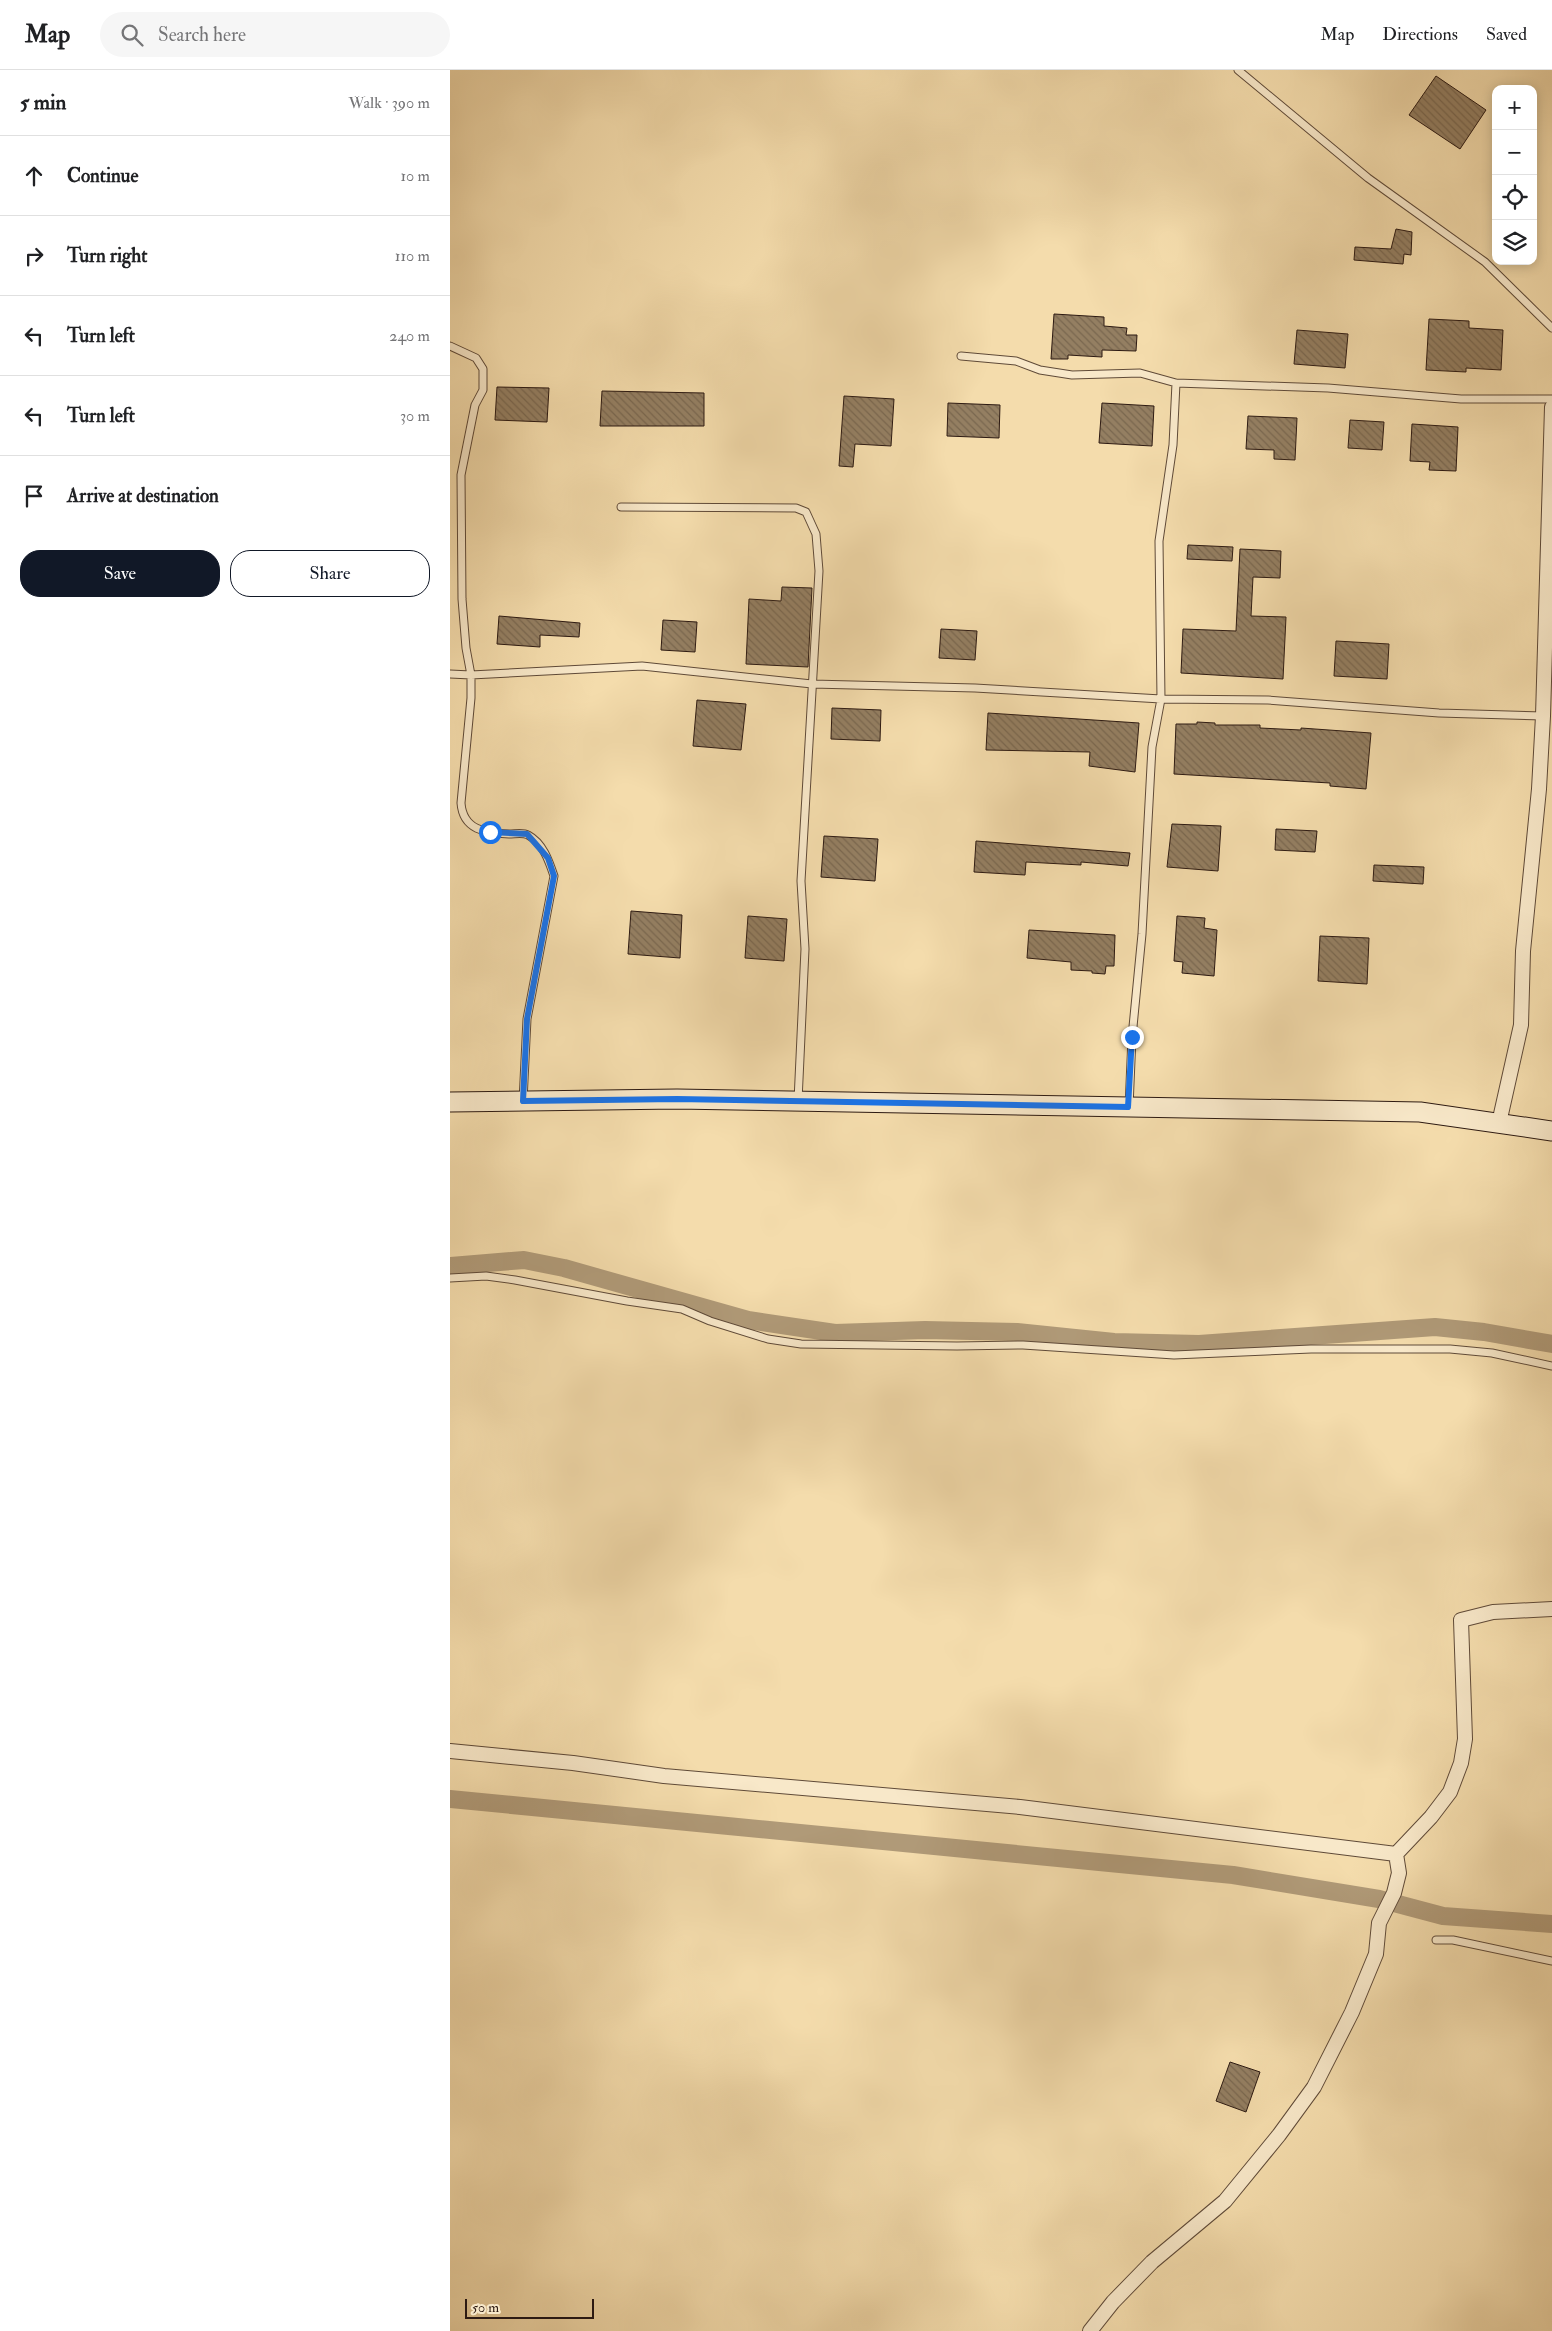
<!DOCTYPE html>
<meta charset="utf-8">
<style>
body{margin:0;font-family:"IM FELL Double Pica",serif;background:#f6f6f6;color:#202124}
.controls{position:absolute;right:15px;top:15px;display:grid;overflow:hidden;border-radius:10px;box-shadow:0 2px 12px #0003}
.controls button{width:45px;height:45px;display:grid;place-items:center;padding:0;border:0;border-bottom:1px solid #e0e0e0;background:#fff;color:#202124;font:25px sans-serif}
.scale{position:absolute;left:15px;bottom:12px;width:129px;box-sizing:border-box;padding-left:5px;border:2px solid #2d1a12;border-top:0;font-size:14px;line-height:18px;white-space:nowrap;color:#2d1a12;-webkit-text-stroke:4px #f8e8c9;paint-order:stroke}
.stop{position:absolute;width:15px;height:15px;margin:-11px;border:4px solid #1a73e8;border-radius:50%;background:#fff}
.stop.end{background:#1a73e8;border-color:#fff;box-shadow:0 1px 5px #0008}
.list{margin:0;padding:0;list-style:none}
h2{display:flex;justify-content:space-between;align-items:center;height:65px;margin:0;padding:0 20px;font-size:21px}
h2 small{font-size:16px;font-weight:400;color:#757577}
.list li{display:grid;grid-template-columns:32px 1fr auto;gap:15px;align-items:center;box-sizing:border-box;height:80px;padding:0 20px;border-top:1px solid #e0e0e0}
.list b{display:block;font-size:19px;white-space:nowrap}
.list em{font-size:16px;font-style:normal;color:#757577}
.actions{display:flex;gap:10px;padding:15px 20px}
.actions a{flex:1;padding:11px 0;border:1px solid #111827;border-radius:20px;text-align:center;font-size:18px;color:#111827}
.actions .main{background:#111827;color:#fff}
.icon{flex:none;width:28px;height:28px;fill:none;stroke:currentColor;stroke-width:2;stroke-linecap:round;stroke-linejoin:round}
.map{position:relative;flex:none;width:1102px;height:2261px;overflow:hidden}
header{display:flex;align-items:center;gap:30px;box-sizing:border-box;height:70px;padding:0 25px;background:#fff;border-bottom:1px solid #e0e0e0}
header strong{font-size:24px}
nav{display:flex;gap:28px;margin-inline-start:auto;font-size:18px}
.search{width:350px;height:45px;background:#f6f6f6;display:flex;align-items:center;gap:12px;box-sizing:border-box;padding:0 18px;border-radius:28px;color:#757577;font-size:19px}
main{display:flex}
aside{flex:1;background:#fff}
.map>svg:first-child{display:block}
</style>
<header>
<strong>Map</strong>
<div class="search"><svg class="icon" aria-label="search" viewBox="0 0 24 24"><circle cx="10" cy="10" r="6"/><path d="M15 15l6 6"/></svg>Search here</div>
<nav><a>Map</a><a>Directions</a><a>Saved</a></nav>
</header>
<main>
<aside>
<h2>5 min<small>Walk · 390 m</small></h2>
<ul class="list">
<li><svg class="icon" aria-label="ahead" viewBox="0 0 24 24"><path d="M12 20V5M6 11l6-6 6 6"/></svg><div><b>Continue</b></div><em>10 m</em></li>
<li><svg class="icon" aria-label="right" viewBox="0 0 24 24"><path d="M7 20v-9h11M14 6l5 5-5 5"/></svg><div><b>Turn right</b></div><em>110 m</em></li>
<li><svg class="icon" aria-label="left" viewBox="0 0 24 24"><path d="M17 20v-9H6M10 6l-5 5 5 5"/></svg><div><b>Turn left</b></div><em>240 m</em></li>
<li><svg class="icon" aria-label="left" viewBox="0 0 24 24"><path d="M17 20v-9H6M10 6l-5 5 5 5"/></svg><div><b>Turn left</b></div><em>30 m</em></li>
<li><svg class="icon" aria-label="arrive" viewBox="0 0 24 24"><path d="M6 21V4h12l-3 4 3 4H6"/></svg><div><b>Arrive at destination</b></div></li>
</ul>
<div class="actions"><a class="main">Save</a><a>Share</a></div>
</aside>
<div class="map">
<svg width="1102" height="2261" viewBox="0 0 1102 2261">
<defs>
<pattern id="building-back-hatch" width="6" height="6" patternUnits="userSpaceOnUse" patternTransform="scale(1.25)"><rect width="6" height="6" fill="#947f62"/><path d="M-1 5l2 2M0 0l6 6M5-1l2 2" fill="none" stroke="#79674f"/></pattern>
</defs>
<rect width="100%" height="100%" fill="#f4dcac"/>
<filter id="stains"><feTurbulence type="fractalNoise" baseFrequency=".004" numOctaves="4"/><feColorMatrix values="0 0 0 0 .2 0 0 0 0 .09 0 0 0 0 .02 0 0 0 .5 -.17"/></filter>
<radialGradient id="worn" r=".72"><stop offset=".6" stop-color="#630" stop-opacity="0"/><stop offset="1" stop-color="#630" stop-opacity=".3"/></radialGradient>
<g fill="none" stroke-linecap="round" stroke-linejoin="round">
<path stroke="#b09a78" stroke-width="18" d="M0,1196L74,1190L114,1198L298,1250L385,1263L475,1260L567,1262L664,1272L749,1274L985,1257L1034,1262L1102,1274
M0,1729L783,1805L929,1829L993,1846L1102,1854"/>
</g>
<path fill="url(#building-back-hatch)" stroke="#2d1a12" d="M986,6L1036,40L1010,79L959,45Z
M946,159L962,162L961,185L954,184L953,194L904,190L905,177L941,179Z
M604,244L654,247V256L677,258L676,265H687L686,281L652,280V287L618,285V289H601Z
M979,249L1019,251V258L1053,260L1051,300L1016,298V302L976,300Z
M847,260L898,264L895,298L844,294Z
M47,317L99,318L97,352L45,350Z
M152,321L254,323V356H150Z
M394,326L444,329L441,376L405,374L403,397L389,396Z
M498,333L550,335L549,368L497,366Z
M652,333L704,336L702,376L649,373Z
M798,346L847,348L845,390L824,389V380L796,379Z
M900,350L934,352L932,380L898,378Z
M962,354L1008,357L1006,401L979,400L980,392L960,391Z
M738,475L783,477L782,491L737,489Z
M790,479L831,481L830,508L803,507L801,546L836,547L833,609L731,603L733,559L786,561Z
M332,517L362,518L358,597L296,594L299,529L331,531Z
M49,546L130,553L129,567L90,565V577L47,574Z
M213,550L247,552L245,582L211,580Z
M491,559L527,561L525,590L489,588Z
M886,571L939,574L937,609L884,606Z
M247,630L296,634L291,680L243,676Z
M382,638L431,640L430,671L381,669Z
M538,643L689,653L685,702L639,696L640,682L536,680Z
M747,652L765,653V655H810V658L851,660V658L921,663L916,719L880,716V713L724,704L726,654H747Z
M722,754L771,756L768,801L717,797Z
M826,759L867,761L865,782L825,780Z
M374,766L428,769L425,811L371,807Z
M526,771L680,783L678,796L631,792V795L576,792L575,805L524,802Z
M924,795L974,797L973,814L923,811Z
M181,841L232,845L230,888L178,884Z
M298,846L337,849L334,891L295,888Z
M727,846L755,848L754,858L767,860L764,906L732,903L733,892L724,891Z
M579,860L665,865L664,896H656L655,904L642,903V901L621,900V892L577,888Z
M870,866L919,868L917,914L868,911Z
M780,1992L810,2002L796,2042L766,2031Z"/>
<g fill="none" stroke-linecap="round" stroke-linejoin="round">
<defs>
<path id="lane" d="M788,0L918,108L1035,192L1102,258
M0,276L26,288L33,299V320L25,335L11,405L12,529L16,578L21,605V628L11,733C13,760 35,763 59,764C65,764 73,762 78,765C93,773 99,791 104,806L77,949L73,1031
M511,286L566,291L590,300L622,305L690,303L726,313L878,318L1011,329H1102
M171,437L346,438L356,442L366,464L369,501L351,811L355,879L348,1031
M0,604L21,605L192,596L362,614L525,618L711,629L818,630L989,643L1093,646
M679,1037L682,967L692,864L702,677L711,629L709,471L723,375L726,313
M0,1208L36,1206L65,1210L177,1231L232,1239L260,1251L318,1269L351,1274L507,1276L573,1275L724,1285L861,1279H1000L1042,1283L1102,1296
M986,1870H1003L1102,1891"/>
<path id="street" d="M1049,1053L1071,955L1073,881L1089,719L1093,646L1102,337
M0,1681L123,1693L214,1706L570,1737L946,1784
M640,2261L663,2232L702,2192L775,2131L829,2065L864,2017L902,1942L926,1884L929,1853L944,1823L949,1803L946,1784L981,1747L1000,1722L1011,1693L1015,1669L1011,1550L1043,1542L1102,1539"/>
<path id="secondary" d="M0,1032L227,1029L970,1042L1102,1061"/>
</defs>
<use href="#lane" stroke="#5f4a38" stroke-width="9"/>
<use href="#street" stroke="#5f4a38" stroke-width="16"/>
<use href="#secondary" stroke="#2d1a12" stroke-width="21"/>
<use href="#lane" stroke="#f8e8c9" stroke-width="7"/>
<use href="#street" stroke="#f8e8c9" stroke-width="14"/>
<use href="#secondary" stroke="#f8e8c9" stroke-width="19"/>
</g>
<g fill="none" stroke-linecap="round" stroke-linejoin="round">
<path stroke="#1a73e8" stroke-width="6" d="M40,762L77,764L98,788L104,806L77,949L73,1031L227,1029L678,1037L682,967"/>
</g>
<rect width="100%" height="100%" filter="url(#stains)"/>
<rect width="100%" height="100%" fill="url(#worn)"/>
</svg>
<div class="controls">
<button>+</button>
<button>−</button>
<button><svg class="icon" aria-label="locate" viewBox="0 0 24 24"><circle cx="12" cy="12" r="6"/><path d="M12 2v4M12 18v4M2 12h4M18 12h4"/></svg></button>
<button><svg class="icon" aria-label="layers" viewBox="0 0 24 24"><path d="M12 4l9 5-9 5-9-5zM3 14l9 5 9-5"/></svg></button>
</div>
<div class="scale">50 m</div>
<div class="stop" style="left:40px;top:762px"></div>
<div class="stop end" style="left:682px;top:967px"></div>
</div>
</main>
